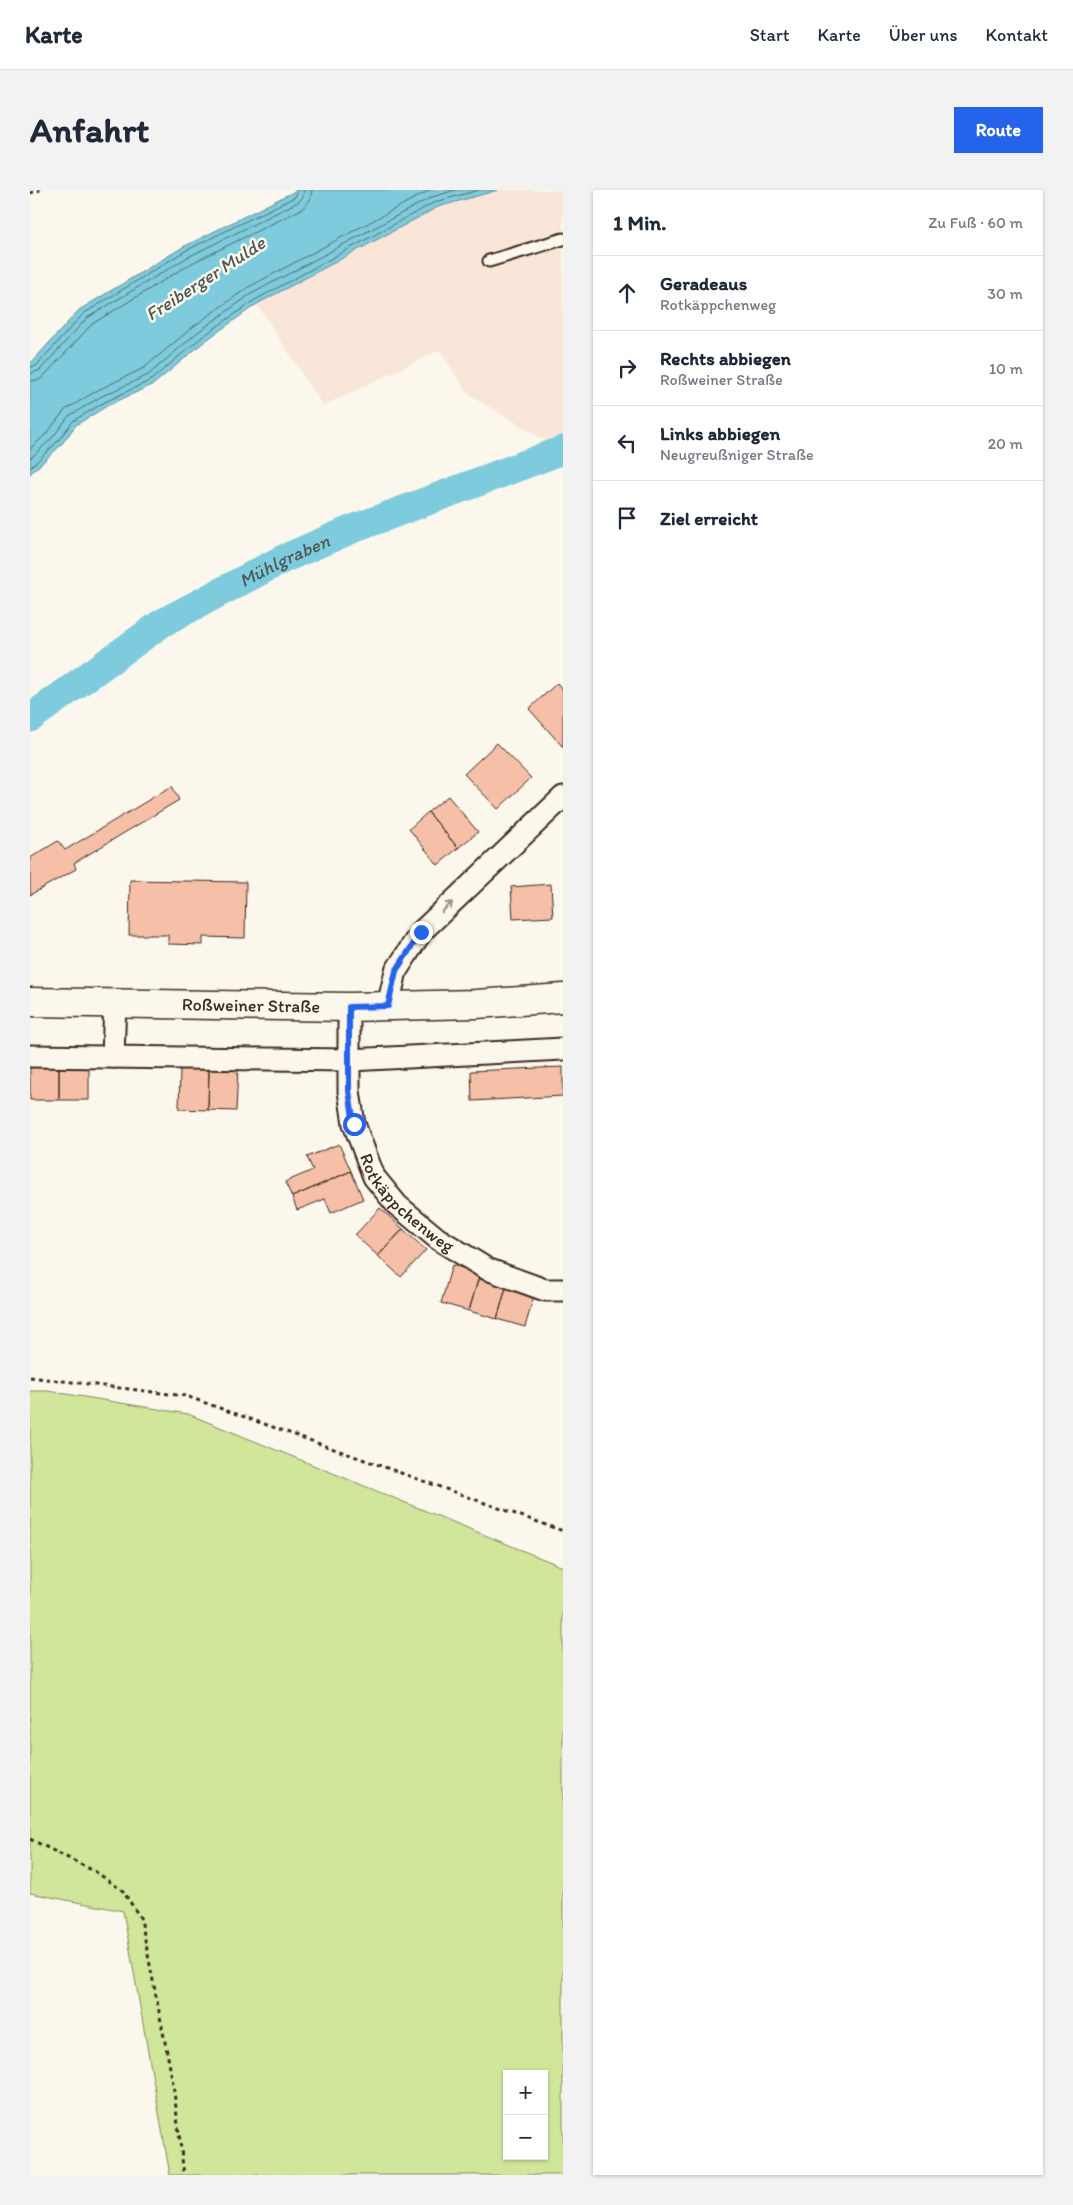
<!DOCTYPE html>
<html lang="de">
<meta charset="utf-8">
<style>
body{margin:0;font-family:Itim,sans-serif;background:#f2f2f3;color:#1f2937}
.controls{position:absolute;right:15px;bottom:15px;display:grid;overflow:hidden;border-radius:0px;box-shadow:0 1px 4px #0004}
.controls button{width:45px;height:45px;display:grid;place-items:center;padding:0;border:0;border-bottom:1px solid #e0e1e3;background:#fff;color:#1f2937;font:25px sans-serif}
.stop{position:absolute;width:15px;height:15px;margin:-11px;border:4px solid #2563eb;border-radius:50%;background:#fff}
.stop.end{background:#2563eb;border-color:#fff;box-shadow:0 1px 5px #0008}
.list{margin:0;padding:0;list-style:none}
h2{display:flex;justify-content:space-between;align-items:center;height:65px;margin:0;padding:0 20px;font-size:21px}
h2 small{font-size:16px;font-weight:400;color:#747a83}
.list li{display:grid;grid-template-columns:32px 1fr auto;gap:15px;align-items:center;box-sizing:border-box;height:75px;padding:0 20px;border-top:1px solid #e0e1e3}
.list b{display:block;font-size:19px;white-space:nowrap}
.list p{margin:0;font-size:16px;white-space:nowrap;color:#747a83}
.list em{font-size:16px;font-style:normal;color:#747a83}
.icon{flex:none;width:28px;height:28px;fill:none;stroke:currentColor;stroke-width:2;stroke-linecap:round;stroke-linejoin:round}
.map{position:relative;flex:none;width:533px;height:1985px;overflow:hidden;border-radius:0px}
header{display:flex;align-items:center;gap:30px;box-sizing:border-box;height:70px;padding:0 25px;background:#fff;border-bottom:1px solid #e0e1e3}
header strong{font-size:24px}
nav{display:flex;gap:28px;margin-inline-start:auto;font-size:18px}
.intro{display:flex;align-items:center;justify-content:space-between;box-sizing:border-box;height:120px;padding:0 30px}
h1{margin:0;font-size:35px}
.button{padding:12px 22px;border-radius:0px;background:#2563eb;color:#fff;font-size:18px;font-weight:700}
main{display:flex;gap:30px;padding:0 30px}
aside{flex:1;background:#fff;border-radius:0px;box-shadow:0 1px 4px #0004}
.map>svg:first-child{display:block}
</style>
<header>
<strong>Karte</strong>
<nav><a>Start</a><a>Karte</a><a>Über uns</a><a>Kontakt</a></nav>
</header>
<div class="intro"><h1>Anfahrt</h1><a class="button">Route</a></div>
<main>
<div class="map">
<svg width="533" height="1985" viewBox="0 0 533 1985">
<rect width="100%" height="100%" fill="#fbf7ec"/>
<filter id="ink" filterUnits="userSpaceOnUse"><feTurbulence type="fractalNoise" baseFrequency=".02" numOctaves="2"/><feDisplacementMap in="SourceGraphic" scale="10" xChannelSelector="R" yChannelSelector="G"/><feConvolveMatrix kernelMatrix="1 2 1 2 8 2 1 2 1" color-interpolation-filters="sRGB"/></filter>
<g filter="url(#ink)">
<path fill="#f9e6d8" d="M468,0H533V251L521,254L437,203L410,160L293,216L227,114L408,17Z"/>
<path fill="#cfe69b" stroke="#85885c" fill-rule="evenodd" d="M0,1201H18L158,1224L533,1377V1985H140L93,1721L0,1703ZM477,1884H514V1966H477Z"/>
<path fill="#7dcbdc" stroke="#638b90" d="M267,0H468L408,17L227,114L175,151L124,194L77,216L46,235L31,255L0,284V174L49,120L153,57Z"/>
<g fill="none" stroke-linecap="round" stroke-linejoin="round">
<path stroke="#556a6a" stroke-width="1" d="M0,177L6,176L53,124L155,61L265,7L268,0
M0,184L10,180L57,128L158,67L268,12L273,7L274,0
M0,191L9,190L15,185L62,134L162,73L272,19L280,10L282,0
M0,259L17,243L35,220L68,200L114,178L164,136L217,98L400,0
M0,269L22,248L39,226L72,206L118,185L168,142L221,104L402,7L426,0
M0,278L27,252L43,231L75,212L121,190L172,147L225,110L405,12L449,0"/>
<path stroke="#7dcbdc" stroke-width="29" id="s1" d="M0,528L132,433L253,369L320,340L533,260"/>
</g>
<path fill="#f5bfa8" stroke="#3b2a1e" d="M527,493L533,500V557L499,519Z
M467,553L501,588L468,619L434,584Z
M142,596L149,610L44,673L46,679L0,705V668L28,651L35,660Z
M418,606L448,642L428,658L398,622Z
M398,622L428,658L408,675L379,639Z
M100,690L216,692L215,748L173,747V755L138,754V745H99Z
M521,694L523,727L483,729L481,697Z
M0,874H29V910H0Z
M29,874H59V910H29Z
M533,877V906L442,911L441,881Z
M150,878L179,879L178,920L149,919Z
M179,879H208L206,921L178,920Z
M309,954L321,981L262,1007L255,992L283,980L277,967Z
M321,981L333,1009L301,1023L295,1009L267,1020L262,1007Z
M350,1018L373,1039L348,1066L325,1045Z
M373,1039L396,1060L371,1087L348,1066Z
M422,1075L450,1083L439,1121L411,1113Z
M450,1083L478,1091L467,1129L439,1121Z
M478,1091L506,1099L495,1137L467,1129Z"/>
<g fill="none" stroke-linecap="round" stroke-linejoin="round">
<defs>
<path id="service" d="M459,71L533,49"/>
<g id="minor">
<path d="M358,816L366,781L391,742L533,607"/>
<path id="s2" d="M319,817V901L324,934L344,987L367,1015L408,1049L457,1079L515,1100H533"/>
<path d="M0,866L320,870L533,859"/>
<path d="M83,867L85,812"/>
</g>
<g id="secondary">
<path id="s3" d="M0,812L319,817L446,814L533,808"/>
</g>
</defs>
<use href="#service" stroke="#3b2a1e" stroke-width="15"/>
<use href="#minor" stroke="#3b2a1e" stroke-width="25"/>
<use href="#secondary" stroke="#3b2a1e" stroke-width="31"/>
<path stroke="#3b2a1e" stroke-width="3" stroke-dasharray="4 4" stroke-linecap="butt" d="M0,3L10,0
M0,1187L156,1206L533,1341
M0,1649L66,1682L93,1701L111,1729L143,1893L154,1985"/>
<use href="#service" stroke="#fbf7ec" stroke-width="11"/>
<use href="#minor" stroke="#fbf7ec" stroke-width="21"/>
<use href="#secondary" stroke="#fbf7ec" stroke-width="28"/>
</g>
<defs><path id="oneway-shaft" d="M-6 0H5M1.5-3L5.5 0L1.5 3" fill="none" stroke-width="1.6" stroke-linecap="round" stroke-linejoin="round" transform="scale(1.25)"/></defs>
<use stroke="#9b9085" href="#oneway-shaft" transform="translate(417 717) rotate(-44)"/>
</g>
<g fill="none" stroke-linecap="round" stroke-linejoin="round" filter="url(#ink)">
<path stroke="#2563eb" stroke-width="6" d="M324,934L319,901V817L358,816L366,781L391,742"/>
</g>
<g text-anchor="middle" stroke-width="5" stroke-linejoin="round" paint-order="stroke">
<g font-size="18" fill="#3b2a1e" stroke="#fbf7ec">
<text dy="6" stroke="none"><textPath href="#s3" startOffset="221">Roßweiner Straße</textPath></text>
<text dy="6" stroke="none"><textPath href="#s2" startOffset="215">Rotkäppchenweg</textPath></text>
</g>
<g font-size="19" font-style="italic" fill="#4f5a57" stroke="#fbf7ec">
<text transform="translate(175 88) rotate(-33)" y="7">Freiberger Mulde</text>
<text dy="7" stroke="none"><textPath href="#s1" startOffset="300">Mühlgraben</textPath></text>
</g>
</g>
</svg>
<div class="controls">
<button>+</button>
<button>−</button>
</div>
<div class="stop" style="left:324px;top:934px"></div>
<div class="stop end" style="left:391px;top:742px"></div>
</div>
<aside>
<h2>1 Min.<small>Zu Fuß · 60 m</small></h2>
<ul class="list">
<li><svg class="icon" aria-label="ahead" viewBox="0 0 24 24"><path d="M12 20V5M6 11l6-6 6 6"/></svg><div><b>Geradeaus</b><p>Rotkäppchenweg</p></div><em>30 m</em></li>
<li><svg class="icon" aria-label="right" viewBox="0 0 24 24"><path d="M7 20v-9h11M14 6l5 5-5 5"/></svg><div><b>Rechts abbiegen</b><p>Roßweiner Straße</p></div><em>10 m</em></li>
<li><svg class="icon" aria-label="left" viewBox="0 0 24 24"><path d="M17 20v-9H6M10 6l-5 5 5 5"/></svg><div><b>Links abbiegen</b><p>Neugreußniger Straße</p></div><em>20 m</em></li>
<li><svg class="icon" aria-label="arrive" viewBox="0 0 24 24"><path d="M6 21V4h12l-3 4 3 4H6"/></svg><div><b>Ziel erreicht</b></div></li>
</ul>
</aside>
</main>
